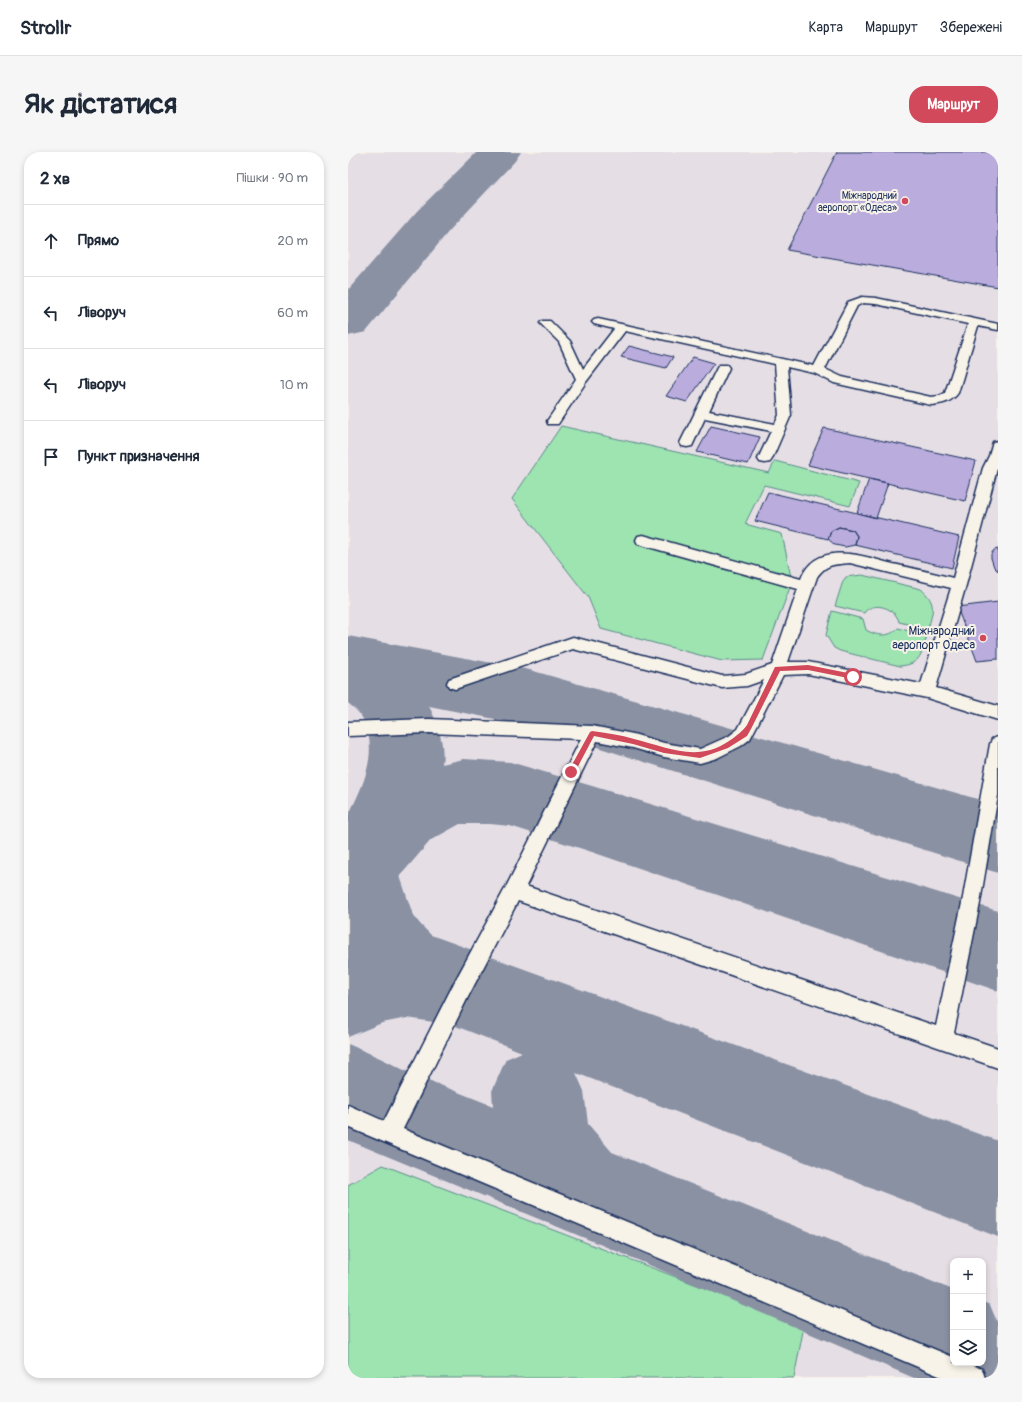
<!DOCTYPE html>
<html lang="uk">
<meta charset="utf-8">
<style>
body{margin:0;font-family:Pangolin,sans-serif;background:#f6f6f7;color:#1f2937}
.controls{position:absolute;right:12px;bottom:12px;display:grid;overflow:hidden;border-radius:8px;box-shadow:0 2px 6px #0003}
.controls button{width:36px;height:36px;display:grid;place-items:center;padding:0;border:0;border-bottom:1px solid #e0e1e3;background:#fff;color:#1f2937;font:20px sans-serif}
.stop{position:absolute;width:12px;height:12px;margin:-9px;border:3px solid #d1495b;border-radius:50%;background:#fff}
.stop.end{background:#d1495b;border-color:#fff;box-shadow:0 1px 4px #0008}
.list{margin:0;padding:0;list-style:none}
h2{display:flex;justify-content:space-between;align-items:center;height:52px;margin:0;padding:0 16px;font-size:17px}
h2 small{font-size:13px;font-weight:400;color:#747a83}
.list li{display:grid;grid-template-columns:26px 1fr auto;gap:12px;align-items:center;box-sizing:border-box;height:72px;padding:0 16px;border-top:1px solid #e0e1e3}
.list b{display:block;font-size:15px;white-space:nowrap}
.list em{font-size:13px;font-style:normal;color:#747a83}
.icon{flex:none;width:22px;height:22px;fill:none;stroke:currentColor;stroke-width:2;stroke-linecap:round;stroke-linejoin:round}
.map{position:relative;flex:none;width:650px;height:1226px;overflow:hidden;border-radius:16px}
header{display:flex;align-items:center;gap:24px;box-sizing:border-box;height:56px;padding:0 20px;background:#fff;border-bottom:1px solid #e0e1e3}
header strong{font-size:19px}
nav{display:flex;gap:22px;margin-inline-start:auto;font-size:14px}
.intro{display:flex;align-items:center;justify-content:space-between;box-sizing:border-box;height:96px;padding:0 24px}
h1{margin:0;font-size:28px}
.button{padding:10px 18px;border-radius:16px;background:#d1495b;color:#fff;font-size:14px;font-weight:700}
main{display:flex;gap:24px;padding:0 24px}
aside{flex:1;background:#fff;border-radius:16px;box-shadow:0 2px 6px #0003}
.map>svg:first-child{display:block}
</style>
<header>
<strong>Strollr</strong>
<nav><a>Карта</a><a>Маршрут</a><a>Збережені</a></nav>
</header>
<div class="intro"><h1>Як дістатися</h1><a class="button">Маршрут</a></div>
<main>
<aside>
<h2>2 хв<small>Пішки · 90 m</small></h2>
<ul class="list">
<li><svg class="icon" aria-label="ahead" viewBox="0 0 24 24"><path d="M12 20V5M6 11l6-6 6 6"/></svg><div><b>Прямо</b></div><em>20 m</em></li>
<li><svg class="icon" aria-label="left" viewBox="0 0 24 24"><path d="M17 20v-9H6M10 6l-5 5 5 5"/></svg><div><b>Ліворуч</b></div><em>60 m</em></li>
<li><svg class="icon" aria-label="left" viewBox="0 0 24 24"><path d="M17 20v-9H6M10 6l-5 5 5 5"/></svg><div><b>Ліворуч</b></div><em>10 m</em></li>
<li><svg class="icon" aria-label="arrive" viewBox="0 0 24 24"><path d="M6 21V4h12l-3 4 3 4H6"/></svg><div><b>Пункт призначення</b></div></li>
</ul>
</aside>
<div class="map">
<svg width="650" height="1226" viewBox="0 0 650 1226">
<rect width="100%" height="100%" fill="#f7f3e8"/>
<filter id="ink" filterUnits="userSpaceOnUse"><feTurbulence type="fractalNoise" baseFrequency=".025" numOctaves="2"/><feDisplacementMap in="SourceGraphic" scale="8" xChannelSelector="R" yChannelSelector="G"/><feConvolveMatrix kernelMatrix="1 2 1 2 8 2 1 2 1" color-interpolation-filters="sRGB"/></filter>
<g filter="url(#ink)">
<path fill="#e5dee5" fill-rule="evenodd" d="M0,0H650V1226H0ZM605,1109H635V1211H605Z"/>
<path fill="#9de4b1" stroke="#5c8a88" d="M213,274L421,321L427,309L511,331L502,354L416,333L397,372L434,382L444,430L415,508L374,509L253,477L240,445L164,347Z
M514,423L573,437C589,451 585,459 580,477L551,470C548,456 525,448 516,461L487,454L495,429L498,425Z
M484,459L515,467L518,478C529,484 541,486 550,476L579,484C573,501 574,512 552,514L492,499L486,496L478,483Z
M35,1013L456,1174L446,1226H0V1033Z"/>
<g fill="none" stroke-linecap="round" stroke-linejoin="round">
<path fill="#8991a3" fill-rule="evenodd" d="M129,0H173L167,9L101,79L18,180L0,184V138L69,59Z
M0,484L182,518L650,653V721L182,574L81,554C90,572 97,592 94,612L116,607L162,610L244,634L650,759V839L244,700L162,674L142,672H112L83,688L52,724L65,763L72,772L83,783L650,989V1085L228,921L236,939L240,972L264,1000L605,1138V1211H635V1150L642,1153L650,1172V1208L642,1226H566L273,1101L0,988V892L32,906L62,921L145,954L144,939L158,907L174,900L105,873L59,866L34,871L0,885V664C14,636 31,602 16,569C13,562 6,556 0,551Z"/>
</g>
<path fill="#baadde" stroke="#1b2f5e" d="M489,0H650V135L439,98Z
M281,194L325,205L318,216L273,205Z
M345,205L366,211L339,250L318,244Z
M363,274L412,285L400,312L349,300Z
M476,276L628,309L617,349L460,313Z
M521,327L540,331L528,366L509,361Z
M420,340L611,385L604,416L507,393L509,384L505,378L491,375L483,379L480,387L407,369Z
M491,375L505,378L509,384L507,393L497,395L487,393L480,387L483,379Z
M650,397V419L646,415L643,406V402L646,398Z
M650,450V507L629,509L609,455Z"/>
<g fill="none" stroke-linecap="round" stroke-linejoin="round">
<defs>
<path id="lane" d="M514,145L528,146L650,172V178L630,174L610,241C604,250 594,252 583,253L486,231L466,221L439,215L443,263L424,307L422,310L417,311L412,310L410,307L423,279L357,266L344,294L339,295L334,294L332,291L369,216L371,213H379L381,216L361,259L427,272L431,263L427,212L277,179L238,230L210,272H200L199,269L228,227L211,190L192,171L194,169H202L222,189L235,217L266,177L246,172L244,170L246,168L250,167L466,214L500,150ZM515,151L528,152L620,172L597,241L591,244L583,245L494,225L477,217L509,154Z
M650,289V313L618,433L588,536L650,554V568L579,546L460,522L435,523L402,587L393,594L369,606L352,611L316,605L285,596L249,589L178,734L588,874L614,751L642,592L644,587L650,585V643L632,751L606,881L650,896V916L170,749L121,843L55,977L605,1205V1211H618L634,1217L637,1226H596L0,975V953L36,969L107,829L159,733L233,587L81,581L0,584V570L81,567L244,574L285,582L316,591L352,597L381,584L390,577L416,528L399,534L374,536L225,497L107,537L101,535L99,531L101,527L225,485L374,524L398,522L424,513L450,437L290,392L288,388L290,384L295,383L453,427C468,387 515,404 545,412C565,416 585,421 605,426L635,316L641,304L645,290ZM502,411L603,436L573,532L460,510H440L469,425C479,411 486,413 502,411Z"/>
</defs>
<use href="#lane" stroke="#1b2f5e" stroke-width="3"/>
<use href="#lane" fill="#f7f3e8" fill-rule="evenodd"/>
</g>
</g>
<path fill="#d1495b" d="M460,513L505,522L508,525L505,527L460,518L432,519L403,577L399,584L380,596L352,606L316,601L285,592L246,584L226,622L223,623L220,620L242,580L244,579C258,581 273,583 286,587C319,595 349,611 381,589C388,584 394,580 399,573L427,515Z"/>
<g fill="#d1495b" stroke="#f7f3e8" stroke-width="1.5">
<circle cx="557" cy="49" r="4"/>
<circle cx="635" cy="486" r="4"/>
</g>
<g text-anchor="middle" stroke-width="4" stroke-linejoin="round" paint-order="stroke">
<g font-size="10" fill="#1b2f5e" stroke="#f7f3e8" text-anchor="end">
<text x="549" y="47">Міжнародний<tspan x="549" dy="12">аеропорт «Одеса»</tspan></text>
</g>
<g font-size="12" fill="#1b2f5e" stroke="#f7f3e8" text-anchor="end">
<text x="627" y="483">Міжнародний<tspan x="627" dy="14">аеропорт Одеса</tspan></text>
</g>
</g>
</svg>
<div class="controls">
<button>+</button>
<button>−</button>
<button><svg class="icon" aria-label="layers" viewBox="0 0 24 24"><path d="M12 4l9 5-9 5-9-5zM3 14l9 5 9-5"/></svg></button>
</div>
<div class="stop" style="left:505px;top:525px"></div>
<div class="stop end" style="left:223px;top:620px"></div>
</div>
</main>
